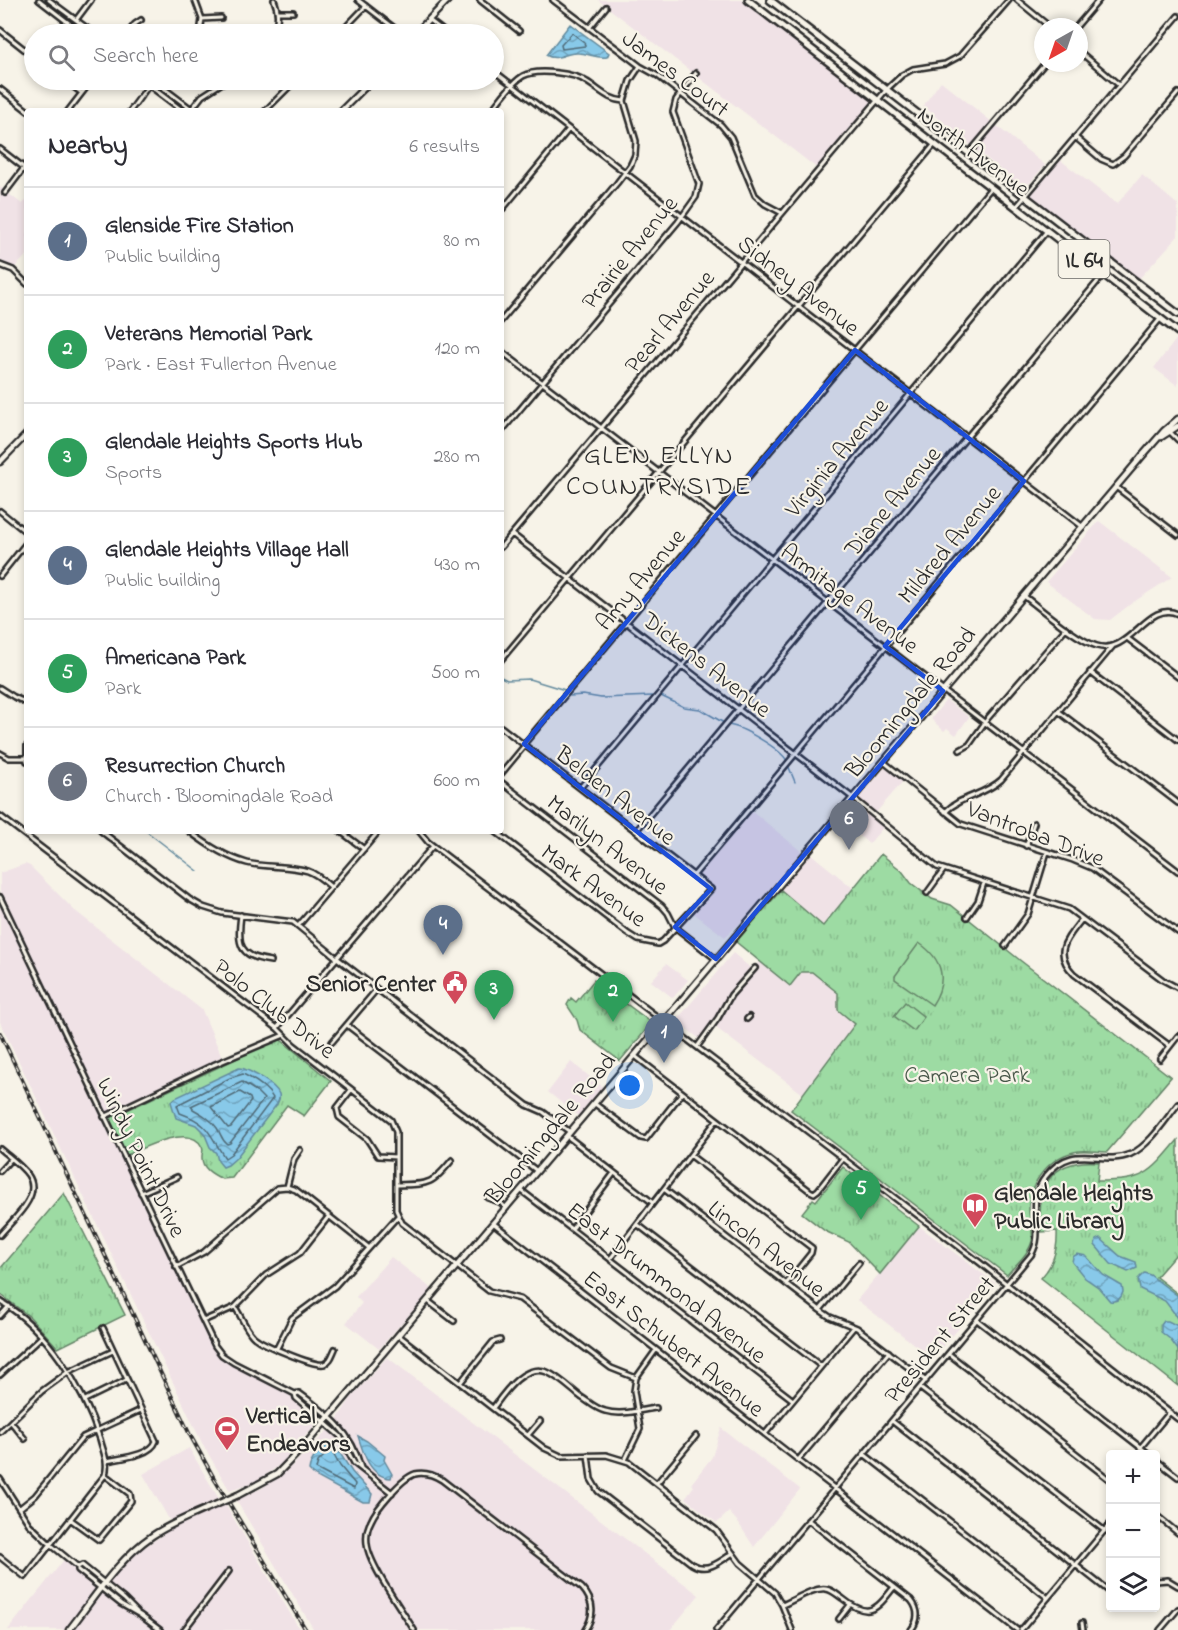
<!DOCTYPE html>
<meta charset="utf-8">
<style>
body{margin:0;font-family:"Indie Flower",sans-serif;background:#f2f2f3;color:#2b2b33}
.controls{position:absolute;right:18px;bottom:18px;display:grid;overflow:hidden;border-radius:6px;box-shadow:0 3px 9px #0003}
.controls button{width:54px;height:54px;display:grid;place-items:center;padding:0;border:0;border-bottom:2px solid #e1e1e2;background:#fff;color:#2b2b33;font:30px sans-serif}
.compass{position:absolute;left:1034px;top:18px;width:54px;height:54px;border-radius:50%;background:#fff;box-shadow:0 3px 9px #0003;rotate:220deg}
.you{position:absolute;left:630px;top:1086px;width:21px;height:21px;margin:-15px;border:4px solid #fff;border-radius:50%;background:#1a73e8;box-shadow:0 0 0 9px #1a73e833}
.badge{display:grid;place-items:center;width:39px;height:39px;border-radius:50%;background:#d1495b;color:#fff;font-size:20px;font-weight:700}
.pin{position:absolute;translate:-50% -50px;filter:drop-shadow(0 2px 3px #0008)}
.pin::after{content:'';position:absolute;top:32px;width:21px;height:18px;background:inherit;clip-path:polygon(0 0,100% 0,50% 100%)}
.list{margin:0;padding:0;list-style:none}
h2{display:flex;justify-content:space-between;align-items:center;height:78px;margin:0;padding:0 24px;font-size:26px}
h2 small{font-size:20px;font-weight:400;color:#7c7c81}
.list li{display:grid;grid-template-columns:39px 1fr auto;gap:18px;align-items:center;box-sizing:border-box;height:108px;padding:0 24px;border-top:2px solid #e1e1e2}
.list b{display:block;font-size:22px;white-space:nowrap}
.list p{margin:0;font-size:20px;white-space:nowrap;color:#7c7c81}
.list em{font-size:20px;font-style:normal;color:#7c7c81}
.icon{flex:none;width:33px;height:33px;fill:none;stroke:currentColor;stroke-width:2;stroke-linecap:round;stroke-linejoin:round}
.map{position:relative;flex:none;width:1178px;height:1630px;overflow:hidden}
.search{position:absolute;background:#fff;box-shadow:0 3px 9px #0003;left:24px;top:24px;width:480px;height:66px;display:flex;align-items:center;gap:15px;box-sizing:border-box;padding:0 21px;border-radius:33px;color:#7c7c81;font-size:22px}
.panel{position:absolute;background:#fff;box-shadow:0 3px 9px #0003;left:24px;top:108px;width:480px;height:726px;border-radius:6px}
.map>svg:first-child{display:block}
</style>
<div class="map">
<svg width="1178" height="1630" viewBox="0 0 1178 1630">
<defs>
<pattern id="grass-tufts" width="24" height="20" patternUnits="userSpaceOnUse" patternTransform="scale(1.5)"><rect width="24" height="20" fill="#9ddba3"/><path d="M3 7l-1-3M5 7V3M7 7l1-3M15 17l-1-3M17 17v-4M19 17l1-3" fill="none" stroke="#87bc8c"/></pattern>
<pattern id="water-waves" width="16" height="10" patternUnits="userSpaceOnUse" patternTransform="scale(1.5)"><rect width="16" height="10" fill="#88c9e9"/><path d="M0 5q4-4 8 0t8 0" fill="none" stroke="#6fa3bd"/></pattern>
</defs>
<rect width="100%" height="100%" fill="#f7f3e8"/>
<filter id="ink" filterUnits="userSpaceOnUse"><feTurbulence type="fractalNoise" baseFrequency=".0167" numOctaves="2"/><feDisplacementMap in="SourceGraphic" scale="12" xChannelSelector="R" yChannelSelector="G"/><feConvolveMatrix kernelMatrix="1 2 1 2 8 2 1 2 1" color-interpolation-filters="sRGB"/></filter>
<g filter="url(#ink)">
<path fill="#f0e2e6" d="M598,0H746L876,101L818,169Z
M941,81L1045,165L1027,186L1018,184L923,106Z
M1059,159L1117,204L1142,175L1178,205V236L1137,281L1027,195Z
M0,187L22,204L27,200V255L15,267L0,261Z
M1178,337V386L1154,368Z
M1099,521L1172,577L1132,603L1110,620L1095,619L1046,582Z
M946,700L969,717L956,735L947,728L944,731L931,719Z
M888,764L905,779L874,815L885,825L869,844L840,819Z
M750,809L802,852L748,916L725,937L692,912L712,889L695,875Z
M811,854L853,888L822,926L781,890Z
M25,864L30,866L74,910L202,1010L225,1064L105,1122L212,1345L221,1356L230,1363L294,1393L299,1391L326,1412L281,1464L257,1481L230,1491L203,1445L0,1022V873Z
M733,953L754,971L759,961L790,986L801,972H812L838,993L855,1025L803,1094L715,1027L720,1013L700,1039L676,1021Z
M666,964L688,980L673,998L651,981Z
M571,1062L603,1087L578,1116L548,1092Z
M919,1226L996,1284L933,1359L857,1300Z
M391,1257L432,1289L379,1349L346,1323L362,1303L356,1297Z
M387,1357L699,1595L670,1630H314L236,1500L262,1488L293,1465L334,1424L351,1398Z
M721,1428L800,1489L754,1547L737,1521L729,1512L717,1523L685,1498L694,1486L691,1484L712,1457Z
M189,1448L219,1499L170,1521L143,1474Z
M225,1504L300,1630H72L105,1586L133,1555L174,1527Z
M67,1556L102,1583L67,1630H8Z"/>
<path fill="url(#grass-tufts)" stroke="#648367" stroke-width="1.5" d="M881,854L902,871L911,883L932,899L951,905L1021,961L1171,1077L1107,1152C1098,1152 1088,1150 1079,1151C1051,1155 1029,1181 1029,1209C1029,1220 1034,1231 1032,1241C1029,1254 1015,1265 1007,1275L791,1110L855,1024L838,1010V993L812,972H801L790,986L736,942L781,890L823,926Z
M594,980L652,1023L620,1061L580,1030L577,1020L567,1005L571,998L576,1002Z
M281,1040L331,1081L304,1116L287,1105L232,1178L222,1179C212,1174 201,1168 202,1156C202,1151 204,1151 202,1147C191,1122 139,1150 123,1157L108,1119L274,1041Z
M1178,1140V1252L1156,1277L1178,1294V1386L1041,1278C1053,1265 1058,1249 1057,1231L1041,1232C1036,1188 1049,1158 1099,1162L1097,1181C1144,1181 1149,1175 1178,1140Z
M843,1167L919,1226L880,1274L849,1242L825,1231L802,1213L813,1199L816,1201Z
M64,1193L125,1315L58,1348L30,1317L0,1294V1269Z"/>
<path fill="#9ddba3" stroke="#648367" stroke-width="1.5" d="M919,943C943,959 948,981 932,1005L895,979V976Z
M905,1002L924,1017L914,1031L894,1016Z"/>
<path fill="url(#water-waves)" stroke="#638a9d" stroke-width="1.5" d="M570,24L609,53L607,57C597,59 588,53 578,53C566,52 557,62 546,55Z
M239,1068C248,1068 276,1085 279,1094C280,1098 279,1100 277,1104L236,1158L228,1165L223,1167L218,1161L216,1153L210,1147L205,1135L201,1130L196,1125L176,1118L171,1102L175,1098Z
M1100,1238L1120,1256L1136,1262L1137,1268L1128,1272L1111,1264L1095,1245L1096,1240Z
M1077,1254L1086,1256L1103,1275L1122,1286L1123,1292C1121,1299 1117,1302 1110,1301L1098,1287L1085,1278L1072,1262L1073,1257Z
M1144,1273L1150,1275L1178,1296V1318L1165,1301L1140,1289L1138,1279Z
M1164,1321H1168L1178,1326V1350L1170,1339L1161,1332V1325Z
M358,1436L367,1441L385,1456L384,1460L392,1474L391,1478C370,1477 363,1453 358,1436Z
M330,1444L336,1447L352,1472L372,1494L370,1502H363L315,1476L309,1470C310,1460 320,1448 330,1444Z"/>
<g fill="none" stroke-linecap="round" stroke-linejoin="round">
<path stroke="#506a77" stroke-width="1.5" d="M572,33L584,42L585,46L562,49L561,45Z
M243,1074C253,1079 268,1088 273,1098L231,1154L225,1158C209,1135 211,1124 180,1113L177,1105L230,1078Z
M242,1082L256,1091L264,1099L230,1143L227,1144C221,1139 221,1134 217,1128C211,1119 202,1114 193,1109L191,1106Z
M240,1092L250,1098L251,1101L231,1127L228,1128L211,1107Z
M329,1451L332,1452L340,1466L355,1484L354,1489L316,1469L318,1462Z"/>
<path stroke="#638a9d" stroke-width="1.5" d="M501,677L507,680L529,679L565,690
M570,696L583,695L601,698L653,696
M661,696L684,707L700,709L724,723
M728,725C741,726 781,749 787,761
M788,765L795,782
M146,831L198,871"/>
<defs>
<path id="street" d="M39,0L83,34
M49,0L95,34
M195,0L202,19L200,34
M358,0L402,34
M480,0L519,31
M553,0L640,66L658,76L721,125L731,137L755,195L765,204L782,213
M1017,0L1050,27
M278,12H293
M202,19L221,18
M76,20L91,0
M429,20L447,34
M1076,27L1099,0
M589,28L606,7
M0,30L34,57
M127,34L135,24L141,20
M271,34C279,24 279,12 274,0
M339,34L366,6
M1079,51L1119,85
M494,71L1083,527
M64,80L82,93
M142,80L183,111
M153,80L194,111
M0,89L28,111
M191,110L202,96L227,80
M68,111L92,80
M130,111L149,85
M265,111L296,80
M491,111C500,100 511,83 523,76C537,68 575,73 587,82C600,90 608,100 624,101
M1075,137L1101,159L1113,164L1124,156L1178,93
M0,149L27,170
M969,153L1045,63
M5,193L27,164
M1017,206L1178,16
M501,211L569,129
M0,265L13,270L27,284
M501,321L617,183L630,166L635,155L636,141L624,101L630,81L640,66
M501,351L1178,871
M501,432L678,222L696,197L699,184L673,112L676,100L696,73
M1170,432L1178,440
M1116,487L1178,535
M0,511L27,533
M512,534L853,798L937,867L1069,909L1163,980L1178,988
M501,547L887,89L902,75L913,69L945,64L960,56L1009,0
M0,576L27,542
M1024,596C1041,609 1078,641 1097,646C1130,656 1148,599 1178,614
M1127,638L1178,677
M501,660L935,144
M1090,672L1178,740
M0,688L14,697L27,703
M1058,711L1178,803
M524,744L991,188
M27,746V761
M960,750L969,745L988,718L1066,628
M0,753L9,758H26
M884,762L961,824L1073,860L1092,868L1178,932
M501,774L525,745
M501,782L662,906L668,913L675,927L716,959
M580,788L1046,232
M945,812C961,796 985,795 1001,780L1113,646
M0,816L277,1028L294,1045L391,1120L396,1132V1210L402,1223L489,1291L520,1299L611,1368L636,1378
M101,831L189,899L203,907L222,913L293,922L337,958L527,1105L543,1112L570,1132
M189,831C207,845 225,857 247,863C267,868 288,865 308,871C317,874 324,881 331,887
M340,831L364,849
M419,831L428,842L979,1262L1178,1419
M495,831L627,933L638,940L658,944L663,941L711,889L501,727
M636,831L1104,274
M1026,846L1034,823
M694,875L1161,318
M927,893L943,871
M0,897L215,1346L222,1355L234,1363L295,1394L299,1393C329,1415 351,1431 361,1468
M241,915C237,945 239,957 271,961
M967,917L978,901L984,883
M1082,919C1067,939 1052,952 1074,974L1170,1046
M299,925L379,831
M1005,946L1028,914L1047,852
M747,1019L749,1017
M347,1025L537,1171
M277,1028L433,846
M332,1042L377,989
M697,1047L718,1018L731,995L755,968
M635,1056L810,1191L814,1193L818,1190L843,1158
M1160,1059L1178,1036
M351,1090L337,1108L339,1117L367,1139L378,1156L396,1157
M595,1104L641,1138L646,1139L682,1093
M104,1117L213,1065L284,1035
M567,1136L653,1203
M0,1149C9,1157 21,1165 28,1175C43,1196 12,1220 0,1235
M690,1155L812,1248L811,1253L786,1284
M0,1171L11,1159
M397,1185C428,1184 431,1186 452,1160
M287,1187L294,1159L300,1150
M664,1189L820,1310L830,1317L857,1328L926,1381
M522,1191L793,1400
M141,1193L177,1177
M488,1198L500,1202L506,1208
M493,1223L1017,1630
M637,1224L821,1366
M572,1229L614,1173
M610,1259L717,1120
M176,1267L204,1252L277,1188L287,1187L296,1190L368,1247
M0,1301C48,1330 82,1386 100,1439C103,1451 109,1462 105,1475L25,1577L0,1557
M428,1301L454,1321
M235,1307C241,1316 245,1327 252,1335C258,1343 315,1367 324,1364C331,1361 332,1355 335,1349
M820,1310L859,1263
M0,1316L9,1306
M977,1320L1149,1454
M203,1321L235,1307L266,1275L300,1253L329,1216
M103,1328L156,1441C151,1456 120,1458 107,1461
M398,1335L544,1448L561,1456L606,1455L629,1462L716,1530L740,1563L775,1593L782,1605L792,1630
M277,1348L292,1318L335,1286L398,1216
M949,1354L1110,1480
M0,1375L41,1337
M460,1383L493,1342L500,1340
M920,1388L1105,1531
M295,1394L296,1398L340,1436L354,1463L392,1493
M85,1400L126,1380
M493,1408C504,1393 524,1363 547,1372C559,1377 571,1389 581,1397C589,1402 596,1409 605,1411C621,1416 640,1410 656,1408
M892,1421L1110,1592
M11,1422L25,1439
M0,1432L42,1391L68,1372L113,1351
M765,1434L854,1327
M528,1435L540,1421
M1140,1448L1170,1412
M864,1454L1048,1598
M588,1455L591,1479L598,1491L692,1564C707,1573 720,1562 733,1553
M799,1459L889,1352
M625,1460L640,1429L634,1391L636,1378L656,1350
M1156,1460L1178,1477
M1156,1470L1161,1464
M0,1479L29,1524L50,1544L78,1567V1570L121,1604L140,1615L160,1630
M657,1483L696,1436
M20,1508L35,1496L83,1437L141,1410
M1156,1515L1178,1533
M70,1519L99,1540L131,1501L130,1494L105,1475
M808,1520L911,1600C919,1610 919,1620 911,1630
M78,1567L82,1565L124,1599L137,1612
M1156,1581L1168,1580L1178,1586
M782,1605C795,1600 813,1587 826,1589C833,1590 837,1595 842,1598C869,1620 876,1610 894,1587
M839,1619L850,1605
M1082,1623L1083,1630
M184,1630L229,1571
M414,1630C402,1610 369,1565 367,1544C366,1536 367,1528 371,1521C376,1509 402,1478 415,1474C424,1472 434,1475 442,1480L582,1588C594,1601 595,1615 585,1630
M716,1630L1031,1255C1047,1230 1023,1204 1046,1176C1073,1141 1100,1167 1131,1154C1150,1145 1165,1120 1178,1104
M1021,1630L1110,1524
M1160,1630L1178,1609"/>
<path id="secondary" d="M415,34L448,0
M341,111L372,80
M1161,437L1178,426
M0,462L27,434
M238,1495L277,1474L306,1444L1143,455L1164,431L1178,419
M69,1630C94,1598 117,1560 152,1536C171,1523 193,1515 215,1505"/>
<path id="primary" d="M748,0L1178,332
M770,0L1178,314"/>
</defs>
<use href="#street" stroke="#2b2b2b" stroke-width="8"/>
<use href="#secondary" stroke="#2b2b2b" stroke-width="9"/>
<use href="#primary" stroke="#2b2b2b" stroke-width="10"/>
<use href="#street" stroke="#f7f3e8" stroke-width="3"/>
<use href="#secondary" stroke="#f7f3e8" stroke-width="4.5"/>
<use href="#primary" stroke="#f7f3e8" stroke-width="5"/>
<defs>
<path id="rail" d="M0,1033L190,1435L215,1480L306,1630"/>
</defs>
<use href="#rail" stroke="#2b2b2b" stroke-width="4"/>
<use href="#rail" stroke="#f7f3e8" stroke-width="1.5" stroke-dasharray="4.5" stroke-linecap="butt"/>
<defs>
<path id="secondary-bridge" d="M215,1505L238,1495"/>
</defs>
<use href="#secondary-bridge" stroke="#2b2b2b" stroke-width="9" stroke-linecap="butt"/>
<use href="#secondary-bridge" stroke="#f7f3e8" stroke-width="4.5"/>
</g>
</g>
<path fill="#1d4ed8" fill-opacity="0.2" stroke="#1d4ed8" stroke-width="4.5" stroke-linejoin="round" d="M855,350L1024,481L885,646L943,691L716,959L675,927L711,889L524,744Z"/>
<defs>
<symbol id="civic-pin" viewBox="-11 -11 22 30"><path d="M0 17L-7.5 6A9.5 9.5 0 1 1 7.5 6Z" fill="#d1495b" stroke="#f7f3e8"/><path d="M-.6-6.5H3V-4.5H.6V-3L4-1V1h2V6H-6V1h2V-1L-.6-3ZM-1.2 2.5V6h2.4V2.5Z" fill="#fff"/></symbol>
<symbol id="library-pin" viewBox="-11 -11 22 30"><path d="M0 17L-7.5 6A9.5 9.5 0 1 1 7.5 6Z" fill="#d1495b" stroke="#f7f3e8"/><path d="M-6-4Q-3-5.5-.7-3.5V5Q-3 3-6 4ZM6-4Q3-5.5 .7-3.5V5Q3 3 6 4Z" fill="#fff"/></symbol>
<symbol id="stadium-pin" viewBox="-11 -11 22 30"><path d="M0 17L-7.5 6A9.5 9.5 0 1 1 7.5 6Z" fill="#d1495b" stroke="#f7f3e8"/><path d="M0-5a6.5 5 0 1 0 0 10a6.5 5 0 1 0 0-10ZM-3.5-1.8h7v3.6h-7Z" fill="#fff"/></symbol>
</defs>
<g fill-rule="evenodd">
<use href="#civic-pin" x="440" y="968" width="30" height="40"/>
<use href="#library-pin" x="960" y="1191" width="30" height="40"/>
<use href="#stadium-pin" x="212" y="1414" width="30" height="40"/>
</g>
<g text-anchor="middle" stroke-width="4.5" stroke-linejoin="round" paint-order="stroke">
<rect fill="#f7f3e8" stroke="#686764" stroke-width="1.5" x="1058.5" y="240" width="51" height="38" rx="4.5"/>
<g font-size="22" font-weight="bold" fill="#2b2b2b">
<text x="1084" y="267">IL 64</text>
</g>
<g font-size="24" fill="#2b2b2b" stroke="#f7f3e8">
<text transform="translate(676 73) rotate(37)" y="8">James Court</text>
<text transform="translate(974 151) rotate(37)" y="8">North Avenue</text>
<text transform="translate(629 252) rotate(-51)" y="8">Prairie Avenue</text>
<text transform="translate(799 285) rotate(38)" y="8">Sidney Avenue</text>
<text transform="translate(669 321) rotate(-50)" y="8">Pearl Avenue</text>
<text transform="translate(836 457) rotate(-50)" y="8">Virginia Avenue</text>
<text transform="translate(892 501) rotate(-50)" y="8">Diane Avenue</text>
<text transform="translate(949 544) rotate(-50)" y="8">Mildred Avenue</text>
<text transform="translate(640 579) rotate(-50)" y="8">Amy Avenue</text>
<text transform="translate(850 598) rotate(37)" y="8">Armitage Avenue</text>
<text transform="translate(707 664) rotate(38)" y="8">Dickens Avenue</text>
<text transform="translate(910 702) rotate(-50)" y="8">Bloomingdale Road</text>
<text transform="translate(616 795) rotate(38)" y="8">Belden Avenue</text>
<text transform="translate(1036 833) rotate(21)" y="8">Vantroba Drive</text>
<text transform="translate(608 844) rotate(38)" y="8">Marilyn Avenue</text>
<text transform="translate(594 885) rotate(36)" y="8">Mark Avenue</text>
<text transform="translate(275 1008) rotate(38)" y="8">Polo Club Drive</text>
<text transform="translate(550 1128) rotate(-50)" y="8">Bloomingdale Road</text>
<text transform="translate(142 1157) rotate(64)" y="8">Windy Point Drive</text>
<text transform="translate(767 1248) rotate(38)" y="8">Lincoln Avenue</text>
<text transform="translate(667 1282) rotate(38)" y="8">East Drummond Avenue</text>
<text transform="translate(939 1339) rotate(-50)" y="8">President Street</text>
<text transform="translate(674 1343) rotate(38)" y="8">East Schubert Avenue</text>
</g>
<g font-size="24" font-weight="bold" fill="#2b2b2b" stroke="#f7f3e8" text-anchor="start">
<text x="436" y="991" text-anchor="end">Senior Center</text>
<text x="994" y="1200">Glendale Heights<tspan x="994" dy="28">Public Library</tspan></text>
<text x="246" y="1423">Vertical<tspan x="246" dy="28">Endeavors</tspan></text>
</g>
<g font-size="24" fill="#485749" stroke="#f7f3e8">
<text x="967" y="1082">Camera Park</text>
</g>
<g font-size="27" letter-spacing="1.5" fill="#2b2b2b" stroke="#f7f3e8">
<text x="659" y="463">GLEN ELLYN<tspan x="659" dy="31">COUNTRYSIDE</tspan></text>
</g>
</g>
</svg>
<div class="controls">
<button>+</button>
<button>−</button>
<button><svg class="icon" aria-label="layers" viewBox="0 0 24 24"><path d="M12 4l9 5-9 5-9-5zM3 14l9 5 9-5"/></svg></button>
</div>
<svg class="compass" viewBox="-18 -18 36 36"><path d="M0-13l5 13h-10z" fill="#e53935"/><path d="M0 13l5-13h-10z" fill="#7c7c81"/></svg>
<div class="you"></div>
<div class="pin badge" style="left:664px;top:1063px;background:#5c6f8a">1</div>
<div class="pin badge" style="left:613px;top:1022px;background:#2e9e5b">2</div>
<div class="pin badge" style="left:494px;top:1020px;background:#2e9e5b">3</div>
<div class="pin badge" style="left:443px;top:955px;background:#5c6f8a">4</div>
<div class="pin badge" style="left:861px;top:1220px;background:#2e9e5b">5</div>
<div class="pin badge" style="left:849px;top:850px;background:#6b7280">6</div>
<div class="search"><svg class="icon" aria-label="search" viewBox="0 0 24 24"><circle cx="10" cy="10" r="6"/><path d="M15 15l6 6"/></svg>Search here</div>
<section class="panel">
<h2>Nearby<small>6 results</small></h2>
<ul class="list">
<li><span class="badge" style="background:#5c6f8a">1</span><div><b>Glenside Fire Station</b><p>Public building</p></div><em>80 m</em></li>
<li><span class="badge" style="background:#2e9e5b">2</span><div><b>Veterans Memorial Park</b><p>Park · East Fullerton Avenue</p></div><em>120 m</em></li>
<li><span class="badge" style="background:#2e9e5b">3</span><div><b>Glendale Heights Sports Hub</b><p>Sports</p></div><em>280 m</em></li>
<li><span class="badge" style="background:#5c6f8a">4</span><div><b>Glendale Heights Village Hall</b><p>Public building</p></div><em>430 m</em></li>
<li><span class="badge" style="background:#2e9e5b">5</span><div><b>Americana Park</b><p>Park</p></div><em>500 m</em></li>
<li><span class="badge" style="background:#6b7280">6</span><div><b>Resurrection Church</b><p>Church · Bloomingdale Road</p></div><em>600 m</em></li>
</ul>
</section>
</div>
